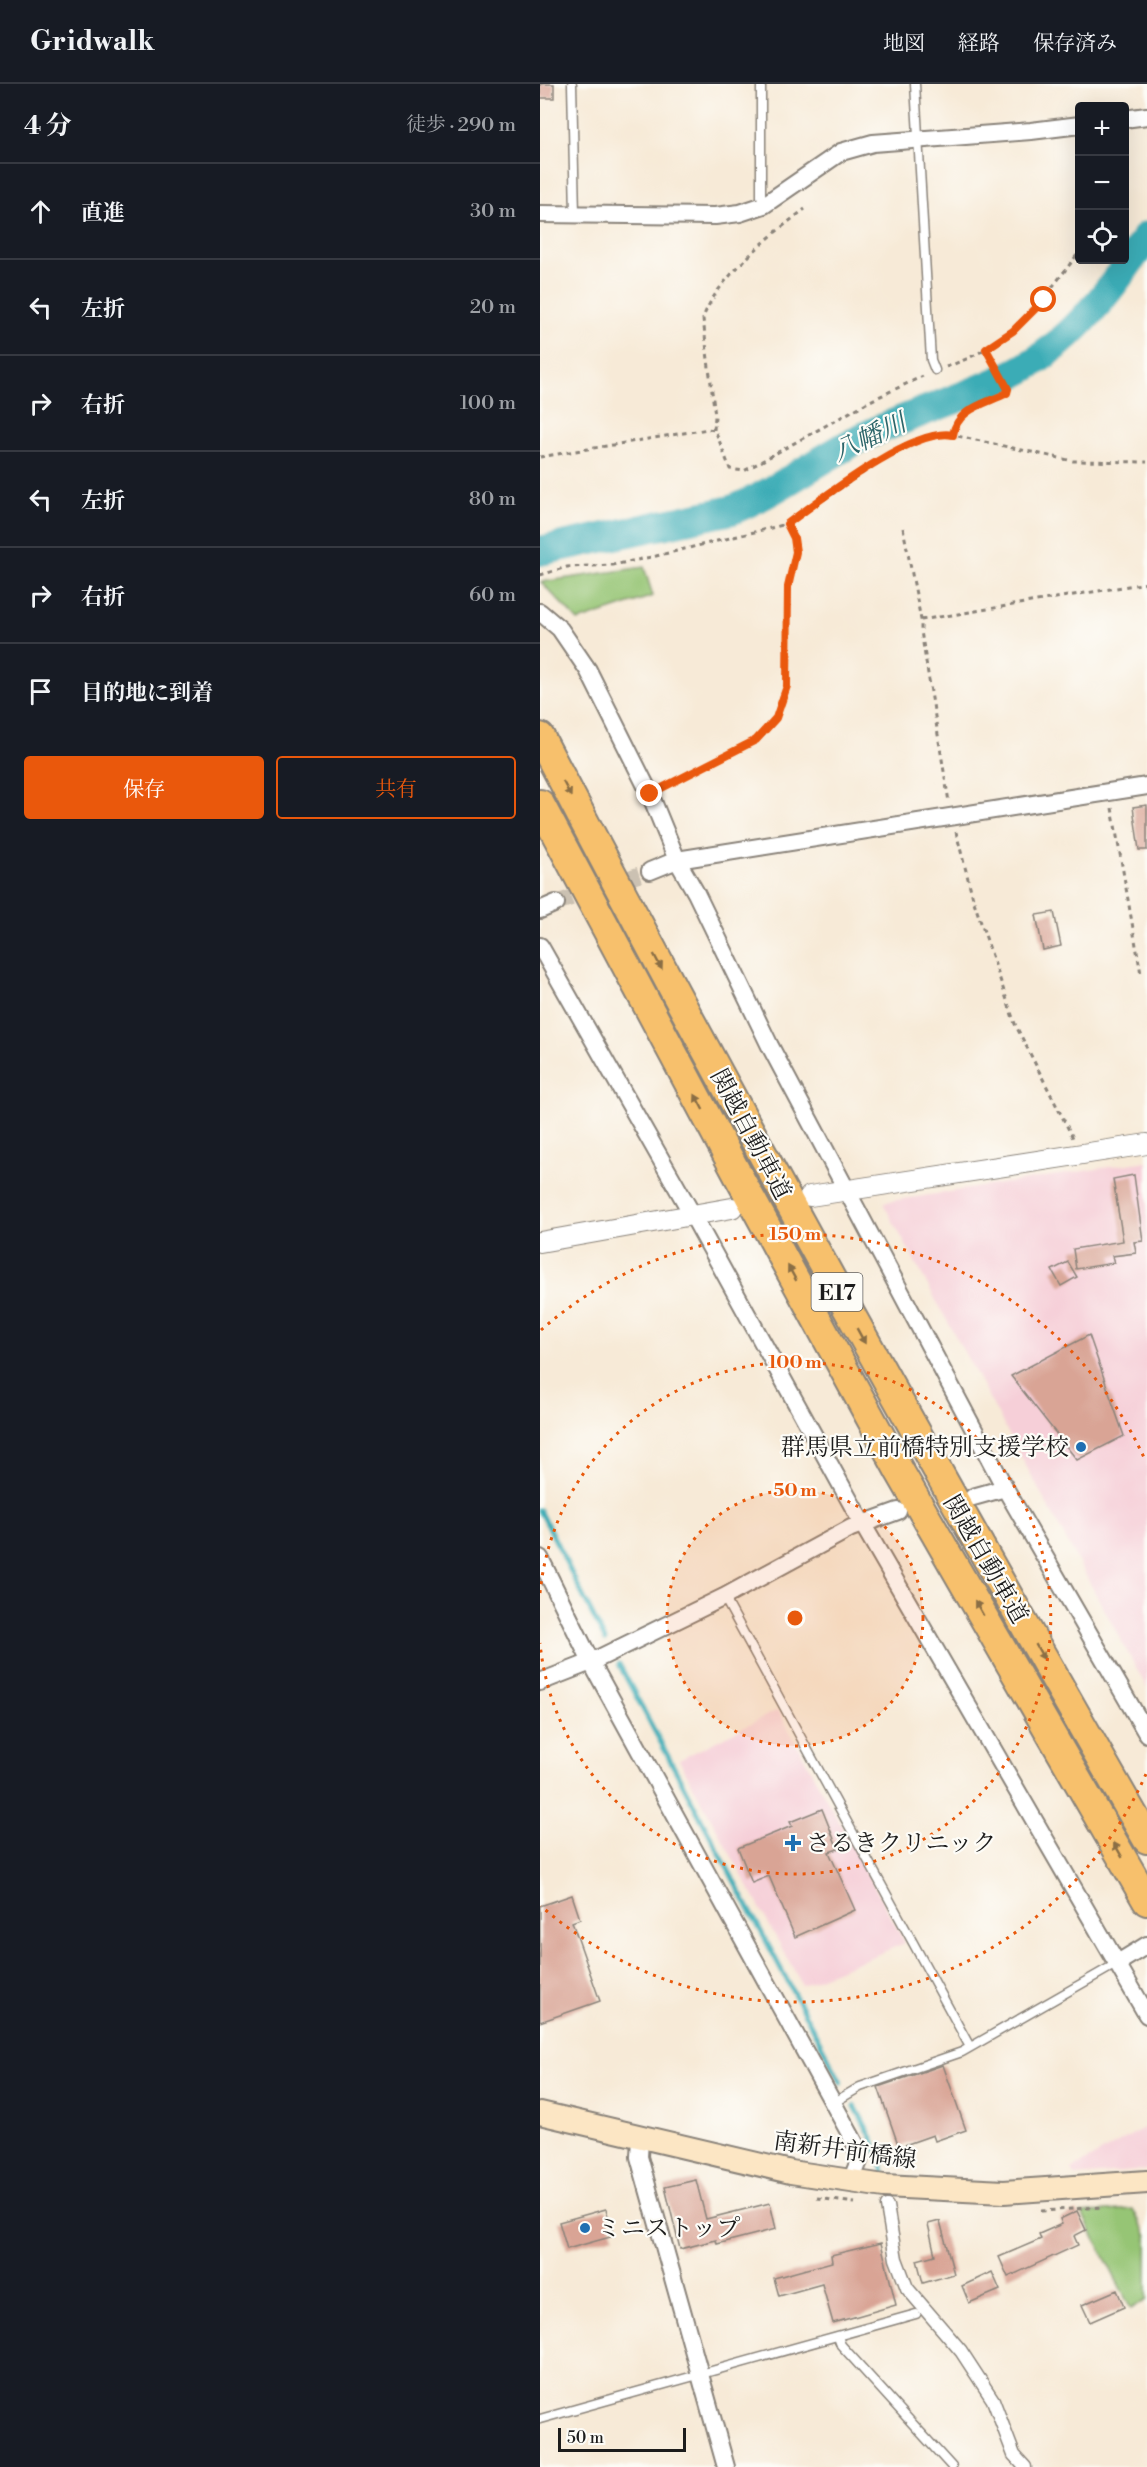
<!DOCTYPE html>
<html lang="ja">
<meta charset="utf-8">
<style>
body{margin:0;font-family:"Libre Bodoni","Noto Serif JP",serif;background:#20242c;color:#f1f3f6}
.controls{position:absolute;right:18px;top:18px;display:grid;overflow:hidden;border-radius:6px;box-shadow:0 6px 24px #0002}
.controls button{width:54px;height:54px;display:grid;place-items:center;padding:0;border:0;border-bottom:2px solid #363941;background:#171b24;color:#f1f3f6;font:30px sans-serif}
.scale{position:absolute;left:18px;bottom:15px;width:128px;box-sizing:border-box;padding-left:6px;border:3px solid #1c1c1c;border-top:0;font-size:16px;line-height:21px;white-space:nowrap;color:#1c1c1c;-webkit-text-stroke:4px #fdfcf7;paint-order:stroke}
.stop{position:absolute;width:18px;height:18px;margin:-14px;border:4px solid #ea580c;border-radius:50%;background:#fff}
.stop.end{background:#ea580c;border-color:#fff;box-shadow:0 2px 6px #0008}
.list{margin:0;padding:0;list-style:none}
h2{display:flex;justify-content:space-between;align-items:center;height:78px;margin:0;padding:0 24px;font-size:26px}
h2 small{font-size:20px;font-weight:400;color:#9ea1a6}
.list li{display:grid;grid-template-columns:39px 1fr auto;gap:18px;align-items:center;box-sizing:border-box;height:96px;padding:0 24px;border-top:2px solid #363941}
.list b{display:block;font-size:22px;white-space:nowrap}
.list em{font-size:20px;font-style:normal;color:#9ea1a6}
.actions{display:flex;gap:12px;padding:18px 24px}
.actions a{flex:1;padding:14px 0;border:2px solid #ea580c;border-radius:6px;text-align:center;font-size:21px;color:#ea580c}
.actions .main{background:#ea580c;color:#fff}
.icon{flex:none;width:33px;height:33px;fill:none;stroke:currentColor;stroke-width:2;stroke-linecap:round;stroke-linejoin:round}
.map{position:relative;flex:none;width:607px;height:2383px;overflow:hidden}
header{display:flex;align-items:center;gap:36px;box-sizing:border-box;height:84px;padding:0 30px;background:#171b24;border-bottom:2px solid #363941}
header strong{font-size:28px}
nav{display:flex;gap:33px;margin-inline-start:auto;font-size:21px}
main{display:flex}
aside{flex:1;background:#171b24}
.map>svg:first-child{display:block}
</style>
<header>
<strong>Gridwalk</strong>
<nav><a>地図</a><a>経路</a><a>保存済み</a></nav>
</header>
<main>
<aside>
<h2>4 分<small>徒歩 · 290 m</small></h2>
<ul class="list">
<li><svg class="icon" aria-label="ahead" viewBox="0 0 24 24"><path d="M12 20V5M6 11l6-6 6 6"/></svg><div><b>直進</b></div><em>30 m</em></li>
<li><svg class="icon" aria-label="left" viewBox="0 0 24 24"><path d="M17 20v-9H6M10 6l-5 5 5 5"/></svg><div><b>左折</b></div><em>20 m</em></li>
<li><svg class="icon" aria-label="right" viewBox="0 0 24 24"><path d="M7 20v-9h11M14 6l5 5-5 5"/></svg><div><b>右折</b></div><em>100 m</em></li>
<li><svg class="icon" aria-label="left" viewBox="0 0 24 24"><path d="M17 20v-9H6M10 6l-5 5 5 5"/></svg><div><b>左折</b></div><em>80 m</em></li>
<li><svg class="icon" aria-label="right" viewBox="0 0 24 24"><path d="M7 20v-9h11M14 6l5 5-5 5"/></svg><div><b>右折</b></div><em>60 m</em></li>
<li><svg class="icon" aria-label="arrive" viewBox="0 0 24 24"><path d="M6 21V4h12l-3 4 3 4H6"/></svg><div><b>目的地に到着</b></div></li>
</ul>
<div class="actions"><a class="main">保存</a><a>共有</a></div>
</aside>
<div class="map">
<svg width="607" height="2383" viewBox="0 0 607 2383">
<rect width="100%" height="100%" fill="#fdfcf7"/>
<filter id="ink" filterUnits="userSpaceOnUse"><feTurbulence type="fractalNoise" baseFrequency=".0167" numOctaves="2"/><feDisplacementMap in="SourceGraphic" scale="12" xChannelSelector="R" yChannelSelector="G"/><feConvolveMatrix kernelMatrix="1 2 1 2 8 2 1 2 1" color-interpolation-filters="sRGB"/></filter>
<filter id="wash" filterUnits="userSpaceOnUse"><feTurbulence type="fractalNoise" baseFrequency=".008" numOctaves="4" result="noise"/><feDisplacementMap in="SourceGraphic" scale="24" xChannelSelector="R" yChannelSelector="G"/><feGaussianBlur stdDeviation="1.35" result="paint"/><feColorMatrix in="noise" values="0 0 0 0 0 0 0 0 0 0 0 0 0 0 0 0 0 1.4 0 .05"/><feComposite in="paint" operator="in"/></filter>
<g filter="url(#wash)">
<rect width="100%" height="100%" fill="#f7ead7"/>
<path fill="#f6cfd8" d="M607,1077V1604L344,1121L345,1118Z
M238,1626L365,1859L262,1901L139,1676Z
M607,2042V2086L534,2092L531,2086Z"/>
<path fill="#96c574" stroke="#597048" stroke-width="1.5" d="M104,483L113,512L38,537L1,498Z
M593,2125L607,2152V2215L591,2225L542,2129Z"/>
<g fill="none" stroke-linecap="round" stroke-linejoin="round">
<path stroke="#3aacb6" stroke-width="5" d="M0,1426L65,1556
M79,1580L301,1998
M315,2022L334,2058L345,2092"/>
<path stroke="#3aacb6" stroke-width="30" d="M0,467L192,426C236,408 274,379 315,357C365,331 421,316 471,291C529,263 572,205 607,152"/>
</g>
<g id="blocks">
<path fill="#d9a495" d="M0,0H14V14H0Z
M607,721V766H599L593,723Z
M514,828L521,862L503,866L496,831Z
M594,1091L603,1157L594,1158L596,1169L572,1172L574,1179L536,1185L533,1165L583,1157L573,1095Z
M528,1178L537,1193L521,1202L512,1186Z
M549,1251L584,1352L537,1376L471,1292Z
M282,1725L298,1765L289,1768L315,1826L255,1853L229,1792L212,1799L198,1764L252,1742L250,1738Z
M32,1811L40,1835L32,1838L60,1917L0,1938V1822Z
M403,1981L426,2046L395,2057L393,2051L359,2063L338,2003Z
M156,2096L166,2135L230,2119L236,2145L177,2160L176,2156L140,2165L125,2103Z
M66,2125L74,2152L27,2165L19,2138Z
M537,2127L546,2146L534,2152L538,2161L468,2193L459,2173L501,2155L499,2150L522,2140L520,2135Z
M400,2137L414,2190L383,2199L377,2176L395,2171L388,2140Z
M341,2159L356,2221L293,2239L282,2200L239,2212L234,2194L292,2178L291,2171Z
M452,2188L460,2206L429,2219L422,2202Z
M577,2206L584,2223L550,2238L542,2221Z"/>
</g>
</g>
<g filter="url(#ink)">
<use href="#blocks" fill-opacity="0" stroke="#8a837a" stroke-width="1.5"/>
<g fill="none" stroke-linecap="round" stroke-linejoin="round">
<path stroke="#cbc1b2" stroke-width="16" stroke-dasharray="16 8" stroke-linecap="butt" d="M16,819L110,787"/>
<defs>
<path id="service" d="M32,0L35,130
M221,0V112L224,121
M375,0L391,276L395,286
M184,1513L430,1963
M293,2019L320,2003L422,1968L576,1880
M298,2253L301,2261L412,2383
M0,2335L376,2230"/>
<path id="pedestrian" d="M347,2122L356,2175L367,2204L421,2267L453,2316L474,2371L485,2383"/>
<path id="minor" d="M584,35L607,32
M0,130L175,132L200,129L224,121L301,68L333,59L491,47L540,41
M0,528L20,545L48,586L110,710L137,776L156,809L230,962L465,1404L607,1650
M110,787L137,776L607,702
M0,826L16,819
M0,862L152,1130L322,1439L607,1931
M433,1413L465,1404
M0,1474L51,1578L315,2059L319,2077L311,2097
M0,1598L51,1578L184,1513L311,1444L358,1427
M576,1880L607,1861
M100,2054L99,2073L186,2383"/>
<path id="tertiary" d="M270,1112L607,1060
M0,1158L192,1124"/>
<path id="secondary" d="M0,2029L251,2088L344,2102L464,2108L607,2098"/>
<path id="motorway" d="M0,653C194,1025 398,1392 607,1755
M0,720L199,1093L360,1388L607,1817"/>
</defs>
<use href="#service" stroke="#8a837a" stroke-width="11"/>
<use href="#pedestrian" stroke="#8a837a" stroke-width="15"/>
<use href="#minor" stroke="#8a837a" stroke-width="20"/>
<use href="#tertiary" stroke="#8a837a" stroke-width="22"/>
<use href="#secondary" stroke="#8a837a" stroke-width="26"/>
<use href="#motorway" stroke="#8a837a" stroke-width="32"/>
<path stroke="#8a837a" stroke-width="3" stroke-dasharray="4.5 4.5" stroke-linecap="butt" d="M406,283C474,259 495,225 537,171
M174,346L175,332L163,235C173,198 234,148 265,125
M413,351C417,324 446,320 467,309L468,305L446,265
M0,373L168,345L174,346L177,351L190,385L204,387L330,317L383,292
M363,444L381,536V547L409,718
M0,491L27,483L73,481L116,472L247,440L337,379L373,358L390,351L408,350L533,377L607,378
M381,536L607,499
M125,702L216,656L224,650L236,634L247,602L248,503L256,468L254,454L247,440
M572,724L601,890
M416,748L434,818L475,940L533,1054
M277,2114L315,2119
M501,2127L563,2123"/>
<use href="#service" stroke="#fff" stroke-width="8"/>
<use href="#pedestrian" stroke="#fff" stroke-width="12"/>
<use href="#minor" stroke="#fff" stroke-width="16"/>
<use href="#tertiary" stroke="#fff" stroke-width="20"/>
<use href="#secondary" stroke="#fce6c4" stroke-width="22"/>
<use href="#motorway" stroke="#f7c06c" stroke-width="28"/>
</g>
<defs><path id="oneway-solid" d="M-6-.8H1V-3.2L6.5 0L1 3.2V.8H-6Z" transform="scale(1.5)"/></defs>
<g fill="#8a6e44">
<use href="#oneway-solid" transform="translate(27 705) rotate(62)"/>
<use href="#oneway-solid" transform="translate(118 878) rotate(62)"/>
<use href="#oneway-solid" transform="translate(159 1018) rotate(-118)"/>
<use href="#oneway-solid" transform="translate(252 1189) rotate(-119)"/>
<use href="#oneway-solid" transform="translate(321 1252) rotate(61)"/>
<use href="#oneway-solid" transform="translate(439 1524) rotate(-120)"/>
<use href="#oneway-solid" transform="translate(500 1568) rotate(60)"/>
<use href="#oneway-solid" transform="translate(578 1766) rotate(-120)"/>
</g>
</g>
<g fill="none" stroke-linecap="round" stroke-linejoin="round" filter="url(#ink)">
<path stroke="#ea580c" stroke-width="8" d="M110,710L216,656L236,634L247,602L248,503L256,468L254,454L247,440C280,416 374,342 413,351C417,324 446,320 467,309L468,305L446,265L473,247L504,216"/>
</g>
<circle cx="255" cy="1534" r="128" fill="#e8590c" fill-opacity=".12"/>
<g fill="none" stroke="#e8590c" stroke-width="3" stroke-dasharray="3 6">
<circle cx="255" cy="1534" r="128"/>
<path d="M0 1509A256 256 0 1 1 0 1559"/>
<path d="M606 1690A384 384 0 0 1 1 1822M1 1246A384 384 0 0 1 606 1378"/>
</g>
<g fill="#1f6fb2" stroke="#fdfcf7" stroke-width="2">
<circle cx="541" cy="1363" r="6"/>
<path d="M250 1750h6v6h6v6h-6v6h-6v-6h-6v-6h6z"/>
<circle cx="45" cy="2144" r="6"/>
</g>
<g text-anchor="middle" stroke-width="4.5" stroke-linejoin="round" paint-order="stroke">
<rect fill="#fdfcf7" stroke="#605f5e" stroke-width="1.5" x="271.5" y="1189" width="51" height="38" rx="4.5"/>
<g font-size="22" font-weight="bold" fill="#1c1c1c">
<text x="297" y="1216">E17</text>
</g>
<g font-size="24" fill="#1c1c1c" stroke="#fdfcf7">
<text transform="translate(211 1050) rotate(62)" y="8">関越自動車道</text>
<text transform="translate(446 1475) rotate(60)" y="8">関越自動車道</text>
<text transform="translate(305 2066) rotate(8)" y="8">南新井前橋線</text>
</g>
<g font-size="24" fill="#1c1c1c" stroke="#fdfcf7" text-anchor="start">
<text x="529" y="1371" text-anchor="end">群馬県立前橋特別支援学校</text>
<text x="266" y="1767">さるきクリニック</text>
<text x="57" y="2152">ミニストップ</text>
</g>
<g font-size="26" font-style="italic" fill="#2b6469" stroke="#fdfcf7">
<text transform="translate(329 353) rotate(-25)" y="9">八幡川</text>
</g>
</g>
<circle cx="255" cy="1534" r="9" fill="#e8590c" stroke="#fdfcf7" stroke-width="3"/>
<g font-size="18" text-anchor="middle" font-weight="bold" fill="#e8590c" stroke="#fdfcf7" stroke-width="4.5" stroke-linejoin="round" paint-order="stroke">
<text x="255" y="1156">150 m</text>
<text x="255" y="1284">100 m</text>
<text x="255" y="1412">50 m</text>
</g>
</svg>
<div class="controls">
<button>+</button>
<button>−</button>
<button><svg class="icon" aria-label="locate" viewBox="0 0 24 24"><circle cx="12" cy="12" r="6"/><path d="M12 2v4M12 18v4M2 12h4M18 12h4"/></svg></button>
</div>
<div class="scale">50 m</div>
<div class="stop" style="left:504px;top:216px"></div>
<div class="stop end" style="left:110px;top:710px"></div>
</div>
</main>
